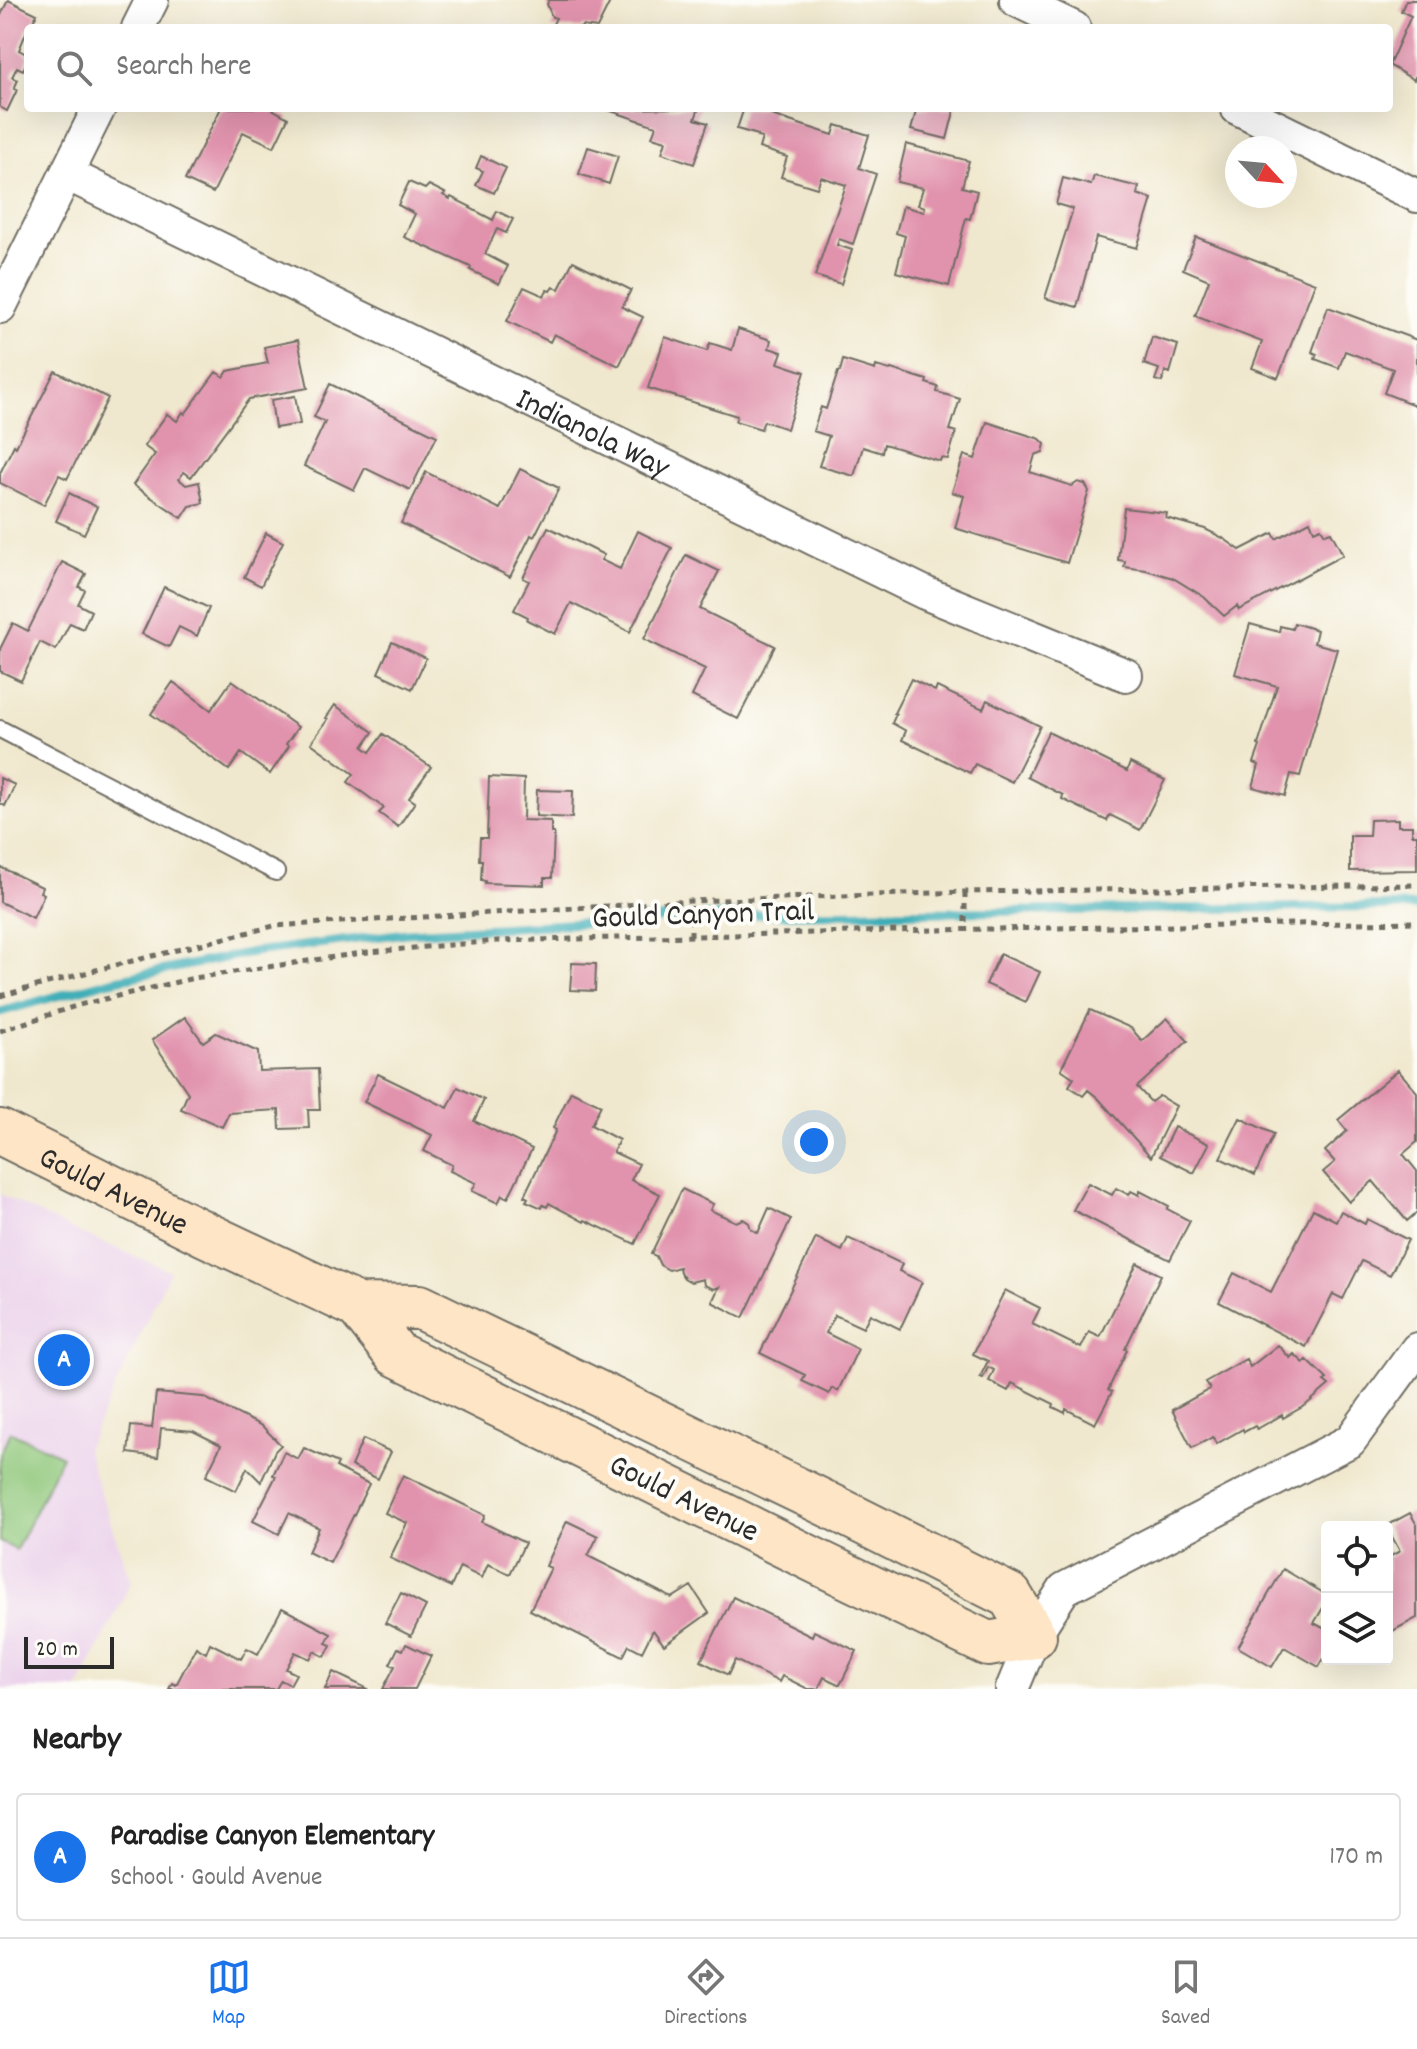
<!DOCTYPE html>
<meta charset="utf-8">
<style>
body{margin:0;font-family:Dekko,sans-serif;background:#f2f2f2;color:#222}
.controls{position:absolute;right:24px;bottom:24px;display:grid;overflow:hidden;border-radius:8px;box-shadow:0 8px 32px #0002}
.controls button{width:72px;height:72px;display:grid;place-items:center;padding:0;border:0;border-bottom:2px solid #e0e0e0;background:#fff;color:#222;font:40px sans-serif}
.compass{position:absolute;left:1225px;top:136px;width:72px;height:72px;border-radius:50%;background:#fff;box-shadow:0 8px 32px #0002;rotate:116deg}
.scale{position:absolute;left:24px;bottom:20px;width:90px;box-sizing:border-box;padding-left:8px;border:4px solid #2b2b2b;border-top:0;font-size:22px;line-height:28px;white-space:nowrap;color:#2b2b2b;-webkit-text-stroke:6px #fdfcf7;paint-order:stroke}
.you{position:absolute;left:814px;top:1142px;width:28px;height:28px;margin:-20px;border:6px solid #fff;border-radius:50%;background:#1a73e8;box-shadow:0 0 0 12px #1a73e833}
.badge{display:grid;place-items:center;width:52px;height:52px;border-radius:50%;background:#1a73e8;color:#fff;font-size:26px;font-weight:700}
.pin{position:absolute;translate:-50% -50%;border:4px solid #fff;box-shadow:0 2px 8px #0006}
.list{margin:0;padding:0;list-style:none}
h2{display:flex;justify-content:space-between;align-items:center;height:104px;margin:0;padding:0 32px;font-size:34px}
h2 small{font-size:26px;font-weight:400;color:#767676}
.list li{display:grid;grid-template-columns:52px 1fr auto;gap:24px;align-items:center;box-sizing:border-box;height:128px;margin:0 16px 16px;padding:0 16px;border:2px solid #e0e0e0;border-radius:8px}
.list b{display:block;font-size:30px;white-space:nowrap}
.list p{margin:0;font-size:26px;white-space:nowrap;color:#767676}
.list em{font-size:26px;font-style:normal;color:#767676}
.icon{flex:none;width:44px;height:44px;fill:none;stroke:currentColor;stroke-width:2;stroke-linecap:round;stroke-linejoin:round}
.map{position:relative;flex:none;width:1417px;height:1689px;overflow:hidden}
.search{position:absolute;background:#fff;box-shadow:0 8px 32px #0002;left:24px;right:24px;top:24px;height:88px;display:flex;align-items:center;gap:20px;box-sizing:border-box;padding:0 28px;border-radius:8px;color:#767676;font-size:30px}
.sheet{height:248px;background:#fff}
nav{display:flex;justify-content:space-around;align-items:center;box-sizing:border-box;height:112px;border-top:2px solid #e0e0e0;background:#fff;font-size:22px;color:#767676}
nav a{display:grid;justify-items:center;gap:4px}
nav .on{color:#1a73e8}
.map>svg:first-child{display:block}
</style>
<div class="map">
<svg width="1417" height="1689" viewBox="0 0 1417 1689">
<rect width="100%" height="100%" fill="#fdfcf7"/>
<filter id="ink" filterUnits="userSpaceOnUse"><feTurbulence type="fractalNoise" baseFrequency=".0125" numOctaves="2"/><feDisplacementMap in="SourceGraphic" scale="16" xChannelSelector="R" yChannelSelector="G"/><feConvolveMatrix kernelMatrix="1 2 1 2 8 2 1 2 1" color-interpolation-filters="sRGB"/></filter>
<filter id="wash" filterUnits="userSpaceOnUse"><feTurbulence type="fractalNoise" baseFrequency=".006" numOctaves="4" result="noise"/><feDisplacementMap in="SourceGraphic" scale="32" xChannelSelector="R" yChannelSelector="G"/><feGaussianBlur stdDeviation="1.8" result="paint"/><feColorMatrix in="noise" values="0 0 0 0 0 0 0 0 0 0 0 0 0 0 0 0 0 1.4 0 .05"/><feComposite in="paint" operator="in"/></filter>
<g filter="url(#wash)">
<rect width="100%" height="100%" fill="#f0e8ce"/>
<path fill="#ebd1eb" d="M0,1194L66,1227L170,1271L86,1449L131,1583L78,1689H0Z"/>
<path fill="#90c87c" stroke="#5e7a54" stroke-width="2" d="M11,1432L62,1456L16,1550L0,1542V1453Z"/>
<g fill="none" stroke-linecap="round" stroke-linejoin="round">
<path stroke="#3dadb7" stroke-width="9" d="M0,1012L111,981L253,952L406,933L725,915L1417,906"/>
</g>
<g id="blocks">
<path fill="#e193ad" d="M8,0L37,14L30,28H28L19,50L28,55V60L23,70L17,67L12,77L18,80L14,89L17,90L7,111L0,107V17Z
M549,0H611L597,28L582,26L581,28H551L556,18L552,17L547,4Z
M1406,0H1417V78L1415,77L1414,80L1389,65L1411,16L1401,11Z
M221,108H270L288,118L274,147L243,132L213,193L185,180Z
M699,108L695,119L708,123L694,164L662,153L666,141L652,137L656,126L605,109Z
M744,108H773L771,115L833,135L836,125L869,135L859,168L876,174L853,244L839,239L837,245L852,250L841,284L815,276L846,185L821,177L817,188L781,177L787,157L759,148L762,138L757,137L758,135L737,129Z
M917,108H955L947,139L911,130Z
M906,144L969,161L962,187L977,191L970,219L966,218L949,286L896,272L905,236L896,233L903,206L924,212L925,207L918,205L923,188L897,182Z
M588,147L618,156L609,184L579,174Z
M481,156L506,168L494,193L476,185L483,171L476,168Z
M1094,176L1139,187L1137,194L1152,199L1137,248L1096,237L1077,307L1045,298L1073,209L1056,204L1063,178L1091,185Z
M409,182L425,189L429,185L445,193L443,195L450,199L451,197L471,207L470,208L493,220L497,211L513,219L506,233L497,229L485,254L508,266L499,284L470,270L471,267L404,237L415,214L398,205Z
M1196,237L1315,283L1278,378L1252,368L1262,342L1195,316L1209,280L1183,269Z
M573,261L631,290L622,307L643,317L619,366L554,334L550,342L507,321L524,287L544,296L547,290L550,291L553,287L559,289Z
M1328,307L1417,340V406L1384,393L1393,369L1345,351L1339,368L1315,359L1317,354L1312,352Z
M738,329L771,340L769,348L782,352L778,363L805,372L787,429L764,421L761,429L735,421L737,416L648,388L665,337L707,351L710,343L732,350Z
M1152,337L1178,345L1170,373L1165,371L1162,382L1155,380L1159,369L1144,364Z
M298,340L308,388L249,399L191,477L184,472L179,479L186,485L199,482L203,503L190,506L182,518L133,485L155,454L144,446L167,414L177,421L183,412L185,414L216,372L224,377L228,371L268,363L264,347Z
M843,360L875,370L876,366L890,370L891,369L927,380L926,383L938,387L937,392L960,399L950,430L956,432L948,459L941,458L940,461L884,444L882,453L863,447L854,476L819,466L829,436L813,431L821,407L826,409L838,372H840Z
M55,371L108,398L67,479L59,475L44,505L0,483V473L14,445L16,447Z
M330,384L437,436L410,490L365,468L354,490L304,466L325,422L314,417Z
M295,396L300,424L275,428L271,400Z
M987,422L1040,439L1045,444L1043,452L1035,455L1030,472L1072,486L1078,482L1085,484L1089,491L1067,563L955,528L964,496L952,492L964,455L975,459Z
M520,469L559,488L534,537L531,535L510,577L401,523L426,472L500,509Z
M69,493L97,507L84,534L56,521Z
M1124,508L1167,513L1166,518L1205,529L1223,538L1240,550L1273,533L1276,539L1310,521L1314,531L1321,528L1325,534L1331,532L1343,555L1239,610L1237,606L1224,616L1204,597L1173,578L1146,570L1124,567L1125,561L1118,560Z
M548,527L604,555L601,560L620,569L638,531L672,548L630,632L571,603L555,634L527,620L528,617L514,610L529,581L523,578Z
M266,533L283,542L261,586L244,577Z
M686,555L719,571L700,609L775,646L738,719L692,696L705,669L644,639Z
M62,562L86,574L79,587L85,590L78,604L91,611L83,629L70,623L56,650L40,642L21,681L0,671V649L13,623L28,631Z
M164,587L209,608L197,636L179,627L169,647L142,634Z
M1294,623L1317,630L1314,643L1337,649L1300,776L1291,774L1285,796L1253,787L1259,765L1254,763L1260,746L1258,745L1277,686L1235,674L1250,624L1279,632L1280,626L1292,629Z
M392,642L426,658L412,689L378,673Z
M911,679L935,691L937,687L983,709L987,700L1040,726L1012,782L975,764L970,773L902,740L906,731L892,723L896,714L894,713Z
M232,680L298,727L286,744L289,746L270,774L241,753L229,770L151,714L173,682L211,710Z
M335,705L373,732L363,747L370,752L383,734L431,767L409,798L415,802L398,827L379,813L384,808L348,782L354,774L311,743L328,719L326,718Z
M1048,732L1127,771L1130,763L1165,780L1140,830L1110,815L1107,821L1062,799L1063,795L1027,777Z
M489,777L524,779L523,820L551,821V833H554L552,878H544V885L485,883V881L481,880L482,860H479L480,838H487Z
M0,778L15,785L5,806L0,803Z
M537,790L573,791L572,818L536,816Z
M1398,819V826H1412V835H1417V870L1350,871V836H1369L1370,820Z
M0,867L42,887L40,892L44,894L33,918L0,902Z
M1000,954L1040,972L1026,1002L986,984Z
M572,963L596,964L595,991L570,990Z
M1090,1010L1131,1028L1142,1041L1167,1018L1188,1041L1137,1087L1151,1102L1159,1096L1176,1106L1151,1157L1098,1098L1088,1090L1083,1096L1069,1086L1074,1078L1061,1069Z
M185,1017L203,1042L216,1033L258,1052L259,1071L318,1069L320,1110H308L309,1128L280,1129L279,1110L229,1113L222,1127L181,1109L188,1093L152,1040Z
M1398,1070L1417,1092V1142L1403,1154L1417,1171V1212L1407,1221L1373,1181L1349,1202L1323,1172L1335,1162L1325,1151L1347,1131L1338,1120Z
M378,1074L448,1108L458,1087L484,1100L474,1121L532,1149L508,1198L502,1195L498,1203L472,1191L476,1183L450,1171L452,1165L424,1151L432,1135L364,1102Z
M571,1091L601,1105L591,1125L619,1140L613,1152L639,1164L631,1180L660,1194L635,1244L585,1220L584,1222L549,1203L547,1207L543,1205L542,1208L526,1201L528,1198L524,1196L556,1130L553,1128Z
M1240,1118L1274,1134L1255,1175L1220,1158Z
M1174,1127L1209,1144L1194,1173L1160,1156Z
M1088,1183L1112,1195L1116,1188L1129,1195L1131,1191L1139,1195L1140,1191L1169,1206L1167,1209L1190,1221L1170,1260L1073,1210Z
M682,1189L713,1204L710,1210L736,1222L743,1219L749,1223L751,1229L758,1233L769,1208L791,1219L743,1318L712,1302L719,1287L714,1289L704,1285L703,1279L691,1282L684,1278L680,1272L679,1267L669,1270L660,1265L656,1256L651,1254Z
M1313,1209L1336,1221L1341,1211L1365,1224L1367,1219L1408,1240L1390,1275L1362,1261L1343,1299L1333,1294L1306,1347L1219,1302L1234,1273L1271,1292Z
M816,1238L842,1251L848,1238L902,1264L899,1271L922,1282L900,1329L870,1314L863,1328L835,1315L826,1333L858,1349L838,1391L832,1388L829,1394L802,1381L805,1375L760,1353Z
M1137,1263L1161,1275L1125,1349L1127,1350L1108,1390L1112,1392L1095,1424L1066,1409L1065,1413L1053,1407L1054,1404L1012,1383L1008,1391L989,1381L994,1370L988,1367L983,1378L980,1377L988,1361L973,1354L1005,1290L1040,1308L1032,1324L1081,1348L1089,1332L1100,1337Z
M1278,1345L1290,1358L1294,1354L1304,1363L1307,1360L1327,1379L1324,1381L1329,1385L1306,1405L1283,1418L1282,1415L1257,1429L1255,1426L1244,1432L1243,1429L1216,1444L1213,1437L1192,1448L1172,1410L1210,1389L1205,1382L1246,1359L1250,1367Z
M156,1393L203,1397L262,1426L281,1445L275,1451L261,1482L247,1468L236,1491L206,1476L221,1445L193,1431L161,1428L158,1457L128,1453L131,1426L152,1428Z
M363,1439L391,1452L378,1479L351,1466Z
M304,1448L338,1463L336,1467L369,1484L330,1563L308,1552L319,1528L289,1513L279,1534L253,1521L276,1476L273,1475L284,1452L298,1459Z
M403,1475L485,1515L482,1522L525,1543L510,1574L488,1564L482,1578L460,1567L451,1587L390,1558L407,1523L385,1513Z
M1410,1513L1417,1525V1618L1387,1634V1558L1400,1551L1386,1526Z
M567,1521L598,1536L588,1556L672,1598L691,1586L709,1613L664,1645L653,1630L642,1652L629,1645L623,1657L530,1610L551,1568L546,1566Z
M1283,1569L1327,1595V1601L1314,1623L1327,1630V1653L1319,1667L1284,1647L1272,1667L1238,1647Z
M401,1593L426,1606L411,1636L385,1623Z
M733,1597L812,1636L814,1631L857,1651L840,1685L824,1677L818,1689H808L782,1676L779,1682L735,1660L728,1675L701,1661Z
M282,1608L331,1634L326,1643L331,1645L325,1657L314,1651L310,1659L295,1652L286,1669L296,1674L290,1685L281,1680L276,1689H169L172,1683L176,1685L196,1647L206,1653L210,1643L241,1659L247,1648L258,1654Z
M406,1644L431,1656L415,1689H383L395,1666L390,1664L398,1648L403,1650Z
M333,1672L368,1689H325Z"/>
</g>
</g>
<g filter="url(#ink)">
<use href="#blocks" fill-opacity="0" stroke="#706d64" stroke-width="2"/>
<g fill="none" stroke-linecap="round" stroke-linejoin="round">
<defs>
<path id="lane" d="M0,729L276,872"/>
<g id="street">
<path d="M1016,0L1074,28"/>
<path d="M138,28L152,0"/>
<path d="M1237,108L1417,196"/>
<path id="s1" d="M67,174L925,593L1126,675"/>
<path d="M0,307L99,108"/>
<path d="M1012,1689L1034,1636L1064,1589L1350,1441L1417,1349"/>
</g>
<g id="secondary">
<path id="s2" d="M0,1132L205,1234L358,1306L420,1307L833,1507L1010,1596L1034,1636L988,1644L820,1563L396,1354L358,1306"/>
</g>
</defs>
<use href="#lane" stroke="#706d64" stroke-width="20"/>
<use href="#street" stroke="#706d64" stroke-width="36"/>
<use href="#secondary" stroke="#706d64" stroke-width="48"/>
<path stroke="#706d64" stroke-width="5" stroke-dasharray="6 6" stroke-linecap="butt" d="M965,892V929
M691,936V901
M0,996L96,970L274,926L691,901L965,892L1417,885
M0,1031L79,1005L194,978L368,952L497,941L932,930L1417,922"/>
<use href="#lane" stroke="#fff" stroke-width="16"/>
<use href="#street" stroke="#fff" stroke-width="32"/>
<use href="#secondary" stroke="#fde5c5" stroke-width="44"/>
</g>
</g>
<g text-anchor="middle" stroke-width="8" stroke-linejoin="round" paint-order="stroke">
<g font-size="32" fill="#2b2b2b" stroke="#fdfcf7">
<text dy="11" stroke="none"><textPath href="#s1" startOffset="586">Indianola Way</textPath></text>
<text transform="translate(703 912) rotate(-2)" y="11">Gould Canyon Trail</text>
<text dy="11" stroke="none"><textPath href="#s2" startOffset="128">Gould Avenue</textPath></text>
<text transform="translate(685 1496) rotate(26)" y="11">Gould Avenue</text>
</g>
</g>
</svg>
<div class="controls">
<button><svg class="icon" aria-label="locate" viewBox="0 0 24 24"><circle cx="12" cy="12" r="6"/><path d="M12 2v4M12 18v4M2 12h4M18 12h4"/></svg></button>
<button><svg class="icon" aria-label="layers" viewBox="0 0 24 24"><path d="M12 4l9 5-9 5-9-5zM3 14l9 5 9-5"/></svg></button>
</div>
<svg class="compass" viewBox="-18 -18 36 36"><path d="M0-13l5 13h-10z" fill="#e53935"/><path d="M0 13l5-13h-10z" fill="#767676"/></svg>
<div class="scale">20 m</div>
<div class="you"></div>
<div class="pin badge" style="left:64px;top:1360px">A</div>
<div class="search"><svg class="icon" aria-label="search" viewBox="0 0 24 24"><circle cx="10" cy="10" r="6"/><path d="M15 15l6 6"/></svg>Search here</div>
</div>
<section class="sheet">
<h2>Nearby<small></small></h2>
<ul class="list">
<li><span class="badge">A</span><div><b>Paradise Canyon Elementary</b><p>School · Gould Avenue</p></div><em>170 m</em></li>
</ul>
</section>
<nav>
<a class="on"><svg class="icon" aria-label="map" viewBox="0 0 24 24"><path d="M3 6l6-2 6 2 6-2v14l-6 2-6-2-6 2zM9 4v14M15 6v14"/></svg>Map</a>
<a><svg class="icon" aria-label="directions" viewBox="0 0 24 24"><path d="M12 3l9 9-9 9-9-9zM9 14v-3h6M13 9l2 2-2 2"/></svg>Directions</a>
<a><svg class="icon" aria-label="saved" viewBox="0 0 24 24"><path d="M7 4h10v16l-5-4-5 4z"/></svg>Saved</a>
</nav>
